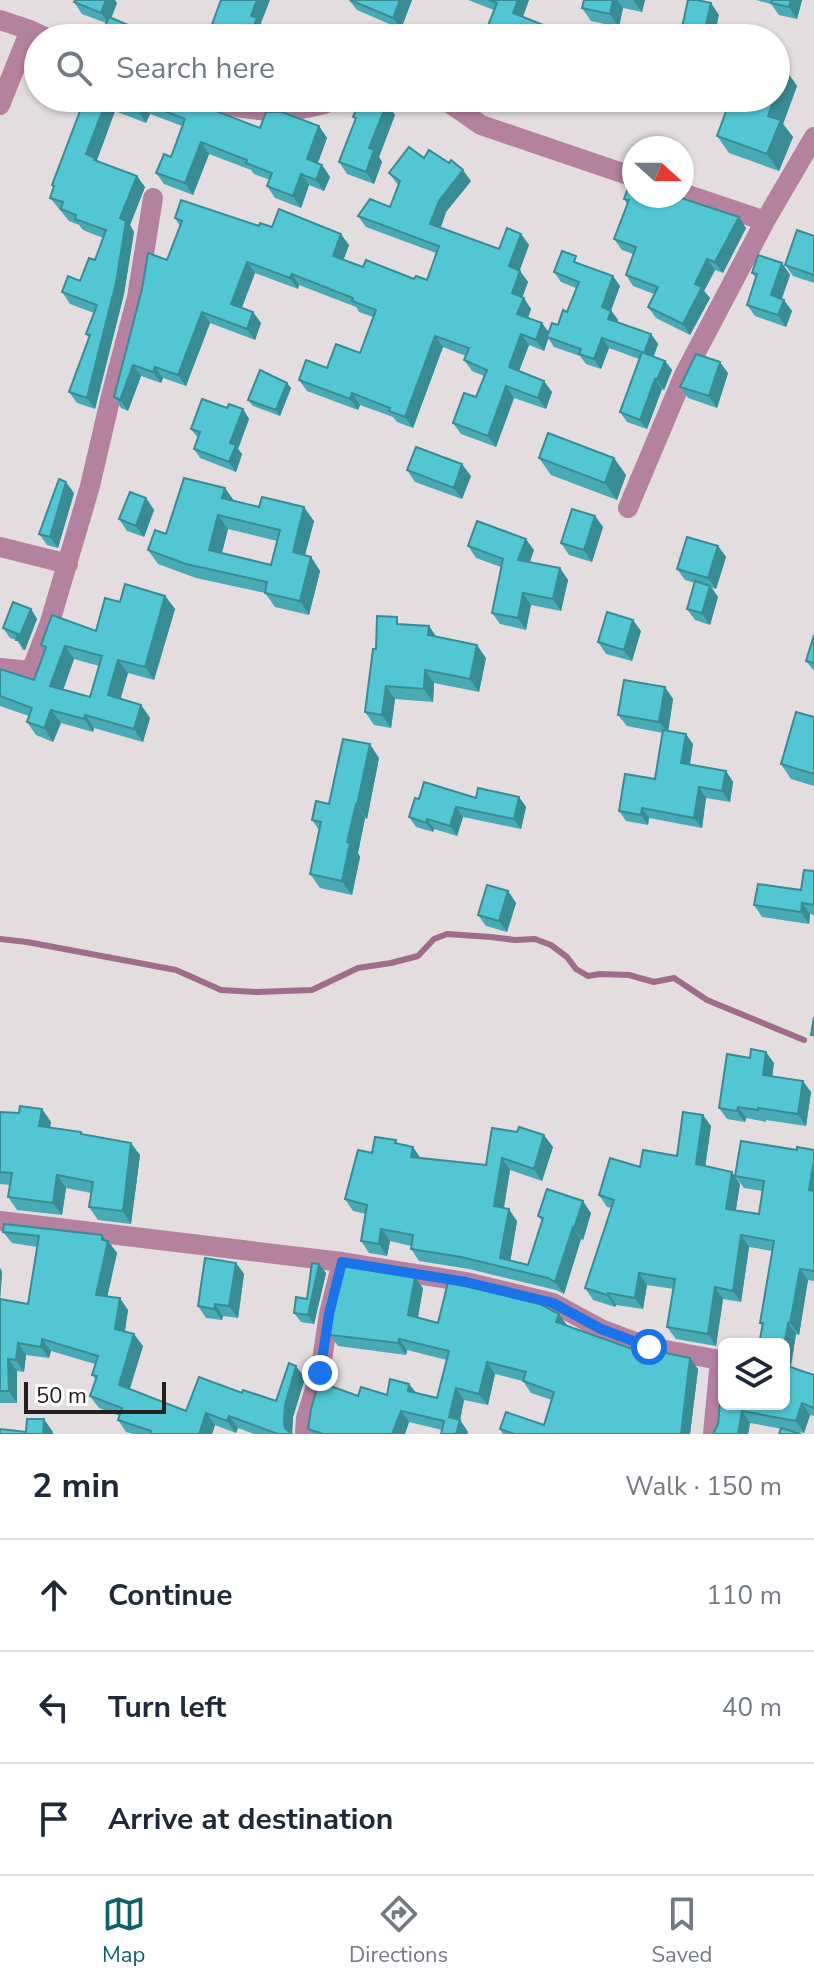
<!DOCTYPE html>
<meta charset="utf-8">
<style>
body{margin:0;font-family:"Nunito Sans",sans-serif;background:#f6f6f7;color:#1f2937}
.controls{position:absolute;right:24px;bottom:24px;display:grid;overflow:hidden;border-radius:12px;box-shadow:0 2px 6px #0004}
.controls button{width:72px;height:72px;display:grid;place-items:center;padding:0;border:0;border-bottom:2px solid #e0e1e3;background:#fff;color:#1f2937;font:40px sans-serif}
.compass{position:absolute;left:622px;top:136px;width:72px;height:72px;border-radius:50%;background:#fff;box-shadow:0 2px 6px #0004;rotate:111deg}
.scale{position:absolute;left:24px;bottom:20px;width:142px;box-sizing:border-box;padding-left:8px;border:4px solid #222021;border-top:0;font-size:22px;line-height:28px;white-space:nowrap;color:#222021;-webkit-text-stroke:6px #fff;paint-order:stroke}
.stop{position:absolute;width:24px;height:24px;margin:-18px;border:6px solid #1a73e8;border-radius:50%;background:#fff}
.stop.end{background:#1a73e8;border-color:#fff;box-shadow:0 2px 8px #0008}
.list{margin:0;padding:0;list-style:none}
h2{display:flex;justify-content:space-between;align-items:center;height:104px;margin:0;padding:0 32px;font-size:34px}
h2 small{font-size:26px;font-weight:400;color:#747a83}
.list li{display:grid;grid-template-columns:52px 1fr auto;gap:24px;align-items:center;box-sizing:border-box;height:112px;padding:0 32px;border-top:2px solid #e0e1e3}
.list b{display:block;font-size:30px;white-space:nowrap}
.list em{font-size:26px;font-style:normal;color:#747a83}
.icon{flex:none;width:44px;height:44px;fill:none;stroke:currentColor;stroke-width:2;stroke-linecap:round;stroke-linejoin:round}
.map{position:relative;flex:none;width:814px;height:1434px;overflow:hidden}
.search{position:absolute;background:#fff;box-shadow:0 2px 6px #0004;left:24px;right:24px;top:24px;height:88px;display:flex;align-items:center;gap:20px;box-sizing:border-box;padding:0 28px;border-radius:44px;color:#747a83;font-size:30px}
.sheet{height:440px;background:#fff}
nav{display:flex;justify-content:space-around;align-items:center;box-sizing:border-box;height:112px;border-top:2px solid #e0e1e3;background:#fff;font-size:22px;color:#747a83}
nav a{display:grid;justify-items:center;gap:4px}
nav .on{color:#116169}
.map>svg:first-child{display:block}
</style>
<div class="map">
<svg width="814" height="1434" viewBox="0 0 814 1434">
<rect width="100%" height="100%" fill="#e3dde0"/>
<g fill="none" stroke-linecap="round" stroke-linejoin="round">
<path stroke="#a06c8b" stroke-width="6" d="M0,939L27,942L176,970L221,990L257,992L312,990L358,968L391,963L418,956L434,939L447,934L491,937L515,940L535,939L551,945L567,957L576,969L588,976L600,974L629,975L654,982L674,978L707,1000L804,1040"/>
<path stroke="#b4819f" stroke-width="20" d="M0,20L30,30L47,38
M197,98C244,112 294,118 340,98
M442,98L481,125L634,177
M0,105L30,30
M682,193L765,221
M628,508L684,375L765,221L814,137
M0,547L68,564
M0,668L31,671L50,622L90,486L111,396L137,297L153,198
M0,1221L342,1262
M305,1434L306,1418L320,1373L329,1314L342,1262L466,1282L553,1303L601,1329L649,1347L720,1360L713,1434"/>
</g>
<path fill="#47aab5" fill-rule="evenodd" d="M349,0H412L401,29L357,10Z
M468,0H529L523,17L551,28L559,38H483L494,10Z
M584,0H645L642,12L623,8L619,27L591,21L582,8Z
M756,0H802L797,19L779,15L771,4Z
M74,2L117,3L111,18L106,23L82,14Z
M785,69L797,86L783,124L793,137L779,171L729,153L717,136Z
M85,98H185L260,128L319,126L327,138L317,164L322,165L330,177L324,191L309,185L301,208L275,198L267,186L270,180L254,174L251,170L209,154L193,195L164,184L156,173L171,157L182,126L150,114L146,123L115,111L97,160L145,187L130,225L134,232L124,294L95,409L77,403L69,392L89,338L86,334L94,313L70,304L62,292L80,281L95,260L103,238L83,230L79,225L69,221L50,198L54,187L52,185Z
M395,115L379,157L382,162L374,184L347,174L339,162L355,120L353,117Z
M424,158L471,181L446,212L441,227L499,249L521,234L529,245L519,270L528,282L522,297L531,309L528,318L542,323L549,333L558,325L567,312L576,288L561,282L554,272L582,264L620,286L611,310L618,320L617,322L651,334L658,344L654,356L665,361L672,370L664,390L662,389L647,429L627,422L620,412L639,359L609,348L601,369L586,364L580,356L554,347L548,338L544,351L529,345L519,371L552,392L546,409L514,398L496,447L461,434L453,423L476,397L484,376L472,371L464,360L466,356L443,347L413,428L397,422L393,417L360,405L358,410L307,391L299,380L360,353L373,317L359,312L356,307L299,285L298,289L255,273L242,307L253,312L261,323L255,340L210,323L186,386L163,378L161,383L141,376L128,411L121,408L114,397L180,226L175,218L272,227L349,245L343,260L363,267L414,279L427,280L436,253L366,227L358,216L390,207L398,185L389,173Z
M634,196L746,228L723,273L715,270L704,291L710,298L690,335L656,318L648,307L654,294L633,286L626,275L633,254L622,250L614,239L627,204L624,199Z
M814,236V283L793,276L785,265Z
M782,263L790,275L781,299L792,311L786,327L755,316L747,305L756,278L752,273Z
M728,373L717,408L688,398L680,387Z
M287,383L291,388L280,416L253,406L248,400Z
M227,408L243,409L249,419L238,449L242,454L236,472L200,458L194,449L198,438L191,429Z
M539,458L626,475L617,500L551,475Z
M407,470L471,476L462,499L415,482Z
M74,493L58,548L47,545L39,534Z
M146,498L154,510L144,537L127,531L119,519Z
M234,501L314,521L305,555L311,557L320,571L309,615L275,607L265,593L196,578L158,564L148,550L166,534ZM228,529L277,541L271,565L222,553Z
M595,516L603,527L592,562L569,555L561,543Z
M468,546L534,550L530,562L560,568L568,580L561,611L531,605L526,630L500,624L492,613L501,567L476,558Z
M718,546L726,557L716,589L712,588L718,597L710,625L695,620L687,609L695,583L685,580L677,569Z
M165,596L175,609L154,680L128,673L120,698L141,705L150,718L143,742L94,728L93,732L61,723L53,742L36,735L27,722L29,716L0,706V669L34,680L44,651L41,645L96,631L120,602ZM74,659L99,666L90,697L63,689Z
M31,609L37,619L25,650H23L17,640L10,638L3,628Z
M402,624L429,626L436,637L486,658L479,692L434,683L433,702L395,699L391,728L374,725L365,712L376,649Z
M641,631L632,661L606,654L598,642Z
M814,635V671L806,661Z
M665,687L673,699L668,731L693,744L690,765L726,771L733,782L730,802L706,798L702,828L649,818L648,825L626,821L619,811L655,779L663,733L627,726L618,715Z
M814,717V786L791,779L781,764Z
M379,758L367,819L365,818L358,853L360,857L352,895L320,888L310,874L319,830L312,820Z
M519,797L526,807L521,829L463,817L457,836L434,829L433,832L416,827L409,817L419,799Z
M814,871V915L810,914L809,924L762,917L754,905L801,890Z
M508,891L516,903L507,932L486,926L478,915Z
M774,1063L772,1076L811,1092L806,1126L766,1120V1122L746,1118L745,1122L727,1119L719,1108Z
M42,1109L51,1122L50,1128L83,1135L140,1155L131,1224L98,1220L89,1207L91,1193L66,1188L62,1215L17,1210L8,1197L10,1185L0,1184V1112L19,1113Z
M711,1126L705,1166L732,1172L740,1184L736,1210L759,1214L763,1191L744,1188L735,1176L797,1150H814V1281L808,1280L799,1335L796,1334L791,1367L814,1375V1416L810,1415L804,1433L750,1423L748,1434H713L718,1424L724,1358L784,1404L762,1326L760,1323L772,1251L749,1247L741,1302L723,1299L716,1346L676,1339L667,1327L674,1289L647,1285L643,1309L616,1305L615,1307L593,1300L585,1288L612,1208L607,1207L599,1195L640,1167L677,1156Z
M492,1128L553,1147L542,1181L510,1170L504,1208L517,1221L510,1261L528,1265L542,1221L538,1216L591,1213L583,1240L581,1239L564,1294L556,1290L469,1269L419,1261L411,1249V1246L390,1241L387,1256L369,1253L361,1241L366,1214L353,1211L345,1199L372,1153L396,1140L398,1144L413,1147L420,1158L486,1165Z
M3,1232L108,1241L117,1253L107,1297L128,1310L125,1332L143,1346L130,1389L186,1411L242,1393L276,1401L305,1378L293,1417L292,1434H254L238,1428L236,1433L215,1425L212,1434H133L126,1432L118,1420L120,1416L99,1408L90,1396L96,1380L92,1375L95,1364L51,1351L49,1358L26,1355L24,1372L17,1371V1403H0V1268L2,1272L0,1299L28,1304L37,1247L12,1243Z
M236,1263L244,1274L238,1318L223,1316L222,1320L206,1318L198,1306Z
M319,1264L326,1273L314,1324L301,1322L294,1313L307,1299Z
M423,1288L418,1318L438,1323L567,1326L635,1350L690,1358L698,1369L690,1434H503L500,1429L544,1425L552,1400L531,1393L523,1381L495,1374L488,1405L464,1400L460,1420L468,1432L467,1434H441L442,1430L409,1422L405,1434H312L308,1429L332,1387L358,1396L387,1395L409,1384L416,1393L437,1398L447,1360L407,1350L406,1355L338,1346L330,1335Z"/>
<path fill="#398b94" d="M106,0H115L117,3L109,24L101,13Z
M257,0H270L261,23L265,29L262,38H249L251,16Z
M400,0H412L401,29L393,18Z
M518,0H529L520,24L513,13Z
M613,0H617L623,8L619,27L610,14Z
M633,0H645L642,12Z
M791,0H802L797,19L789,7Z
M711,3L719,15L714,38H703Z
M551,28L559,38H548Z
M785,69L797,86L783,124L793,137L779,171L767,154L768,116L774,98H776V93Z
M107,99L115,111L97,160L103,169L86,154Z
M142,102L150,114L146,123L138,111Z
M387,103L395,115L379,157L382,162L374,184L366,172L369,148Z
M319,126L327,138L315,171L307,159Z
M201,142L209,154L193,195L185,183Z
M322,165L330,177L324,191L316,180Z
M463,170L471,181L446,212L438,235L430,224L439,201Z
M301,174L309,185L301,208L293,196Z
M137,176L145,187L130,225L134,232L124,294L95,409L87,398L120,218Z
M739,217L746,228L723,273L715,262Z
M341,234L349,245L341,267L333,256Z
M521,234L529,245L517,278L509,266Z
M707,259L715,270L704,291L710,298L690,335L683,324L695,284Z
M247,262L255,273L239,315L231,304Z
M782,263L790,275L779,307L771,295Z
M520,271L528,282L520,304L512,293Z
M292,274L299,285L298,289L290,278Z
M613,276L620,286L609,316L611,311L618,320L615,329L602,307Z
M524,298L531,309L525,325L517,314Z
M784,300L792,311L786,327L778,315Z
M202,312L210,323L186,386L178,375Z
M253,312L261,323L255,340L247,329Z
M542,323L550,334L544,351L536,340Z
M521,334L529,345L516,379L509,367Z
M651,334L658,344L651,363L644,353Z
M435,336L443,347L413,428L405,417Z
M602,338L609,348L601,369L594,359Z
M665,361L672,370L664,390L657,380Z
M720,362L728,373L717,408L709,396Z
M133,365L141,376L128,411L120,400Z
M155,367L163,378L161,383L153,372Z
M655,379L662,389L647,429L640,420Z
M544,381L552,392L546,409L538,398Z
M287,383L291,388L280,416L276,410Z
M506,386L514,398L496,447L488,436Z
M352,393L360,405L358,410L350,399Z
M243,409L249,419L238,449L242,454L236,472L229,462L230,443Z
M614,458L626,475L617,500L605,483Z
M462,464L471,476L462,499L454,488Z
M66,482L74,493L58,548L50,537Z
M225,488L235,502L222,498Z
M146,498L154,510L144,537L136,526Z
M304,507L314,521L302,566L293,552Z
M218,515L228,529L219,564L209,550Z
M595,516L603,527L592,562L584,550Z
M526,539L534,550L526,571L518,560Z
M718,546L726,557L716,589L708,578Z
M311,557L320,571L309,615L300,601Z
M560,568L568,580L561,611L553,599Z
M710,586L718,597L710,625L702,613Z
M523,593L531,605L526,630L518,618Z
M165,596L175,609L154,680L145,667Z
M31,609L37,619L25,650L18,640Z
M633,620L641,631L632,661L624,650Z
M429,626L438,639L428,635Z
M477,645L486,658L479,692L470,679Z
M65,646L74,659L60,699L50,686Z
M118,660L128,673L118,708L108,695Z
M425,670L434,683L433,702L424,689Z
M386,686L395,699L391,728L382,715Z
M665,687L673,699L668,733L659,722Z
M141,705L150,718L143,742L134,729Z
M51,710L61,723L53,742L44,728Z
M85,715L94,728L93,732L84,719Z
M686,734L693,744L688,774L681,763Z
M370,744L379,758L367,819L357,805Z
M726,771L733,782L730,802L722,791Z
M699,787L706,798L702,828L694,818Z
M519,797L526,807L521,829L514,819Z
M356,804L365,818L358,853L360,857L352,895L342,881L347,842Z
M456,807L463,817L457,836L450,826Z
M642,808L649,818L648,825L641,815Z
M427,819L434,829L433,832L426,823Z
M508,891L516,903L507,932L499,921Z
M802,903L810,914L809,924L801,912Z
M766,1052L774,1063L771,1086L763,1075Z
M803,1081L811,1092L806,1126L798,1114Z
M738,1107L746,1118L745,1122L737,1111Z
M42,1109L51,1122L48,1139L39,1126Z
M703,1115L711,1126L704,1175L696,1164Z
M544,1135L553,1147L542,1181L534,1169Z
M131,1143L140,1155L131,1224L123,1211Z
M413,1147L421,1159L411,1157Z
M502,1158L510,1170L502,1218L494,1206Z
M814,1161V1197L809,1190Z
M732,1172L740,1184L734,1220L726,1209Z
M57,1175L66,1188L62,1215L53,1203Z
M583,1201L591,1213L583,1240L574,1228Z
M509,1209L517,1221L509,1269L500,1258Z
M573,1227L581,1239L564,1294L555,1282Z
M381,1229L390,1241L387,1256L379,1244Z
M102,1235L108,1243V1241L117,1253L105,1307L96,1295Z
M741,1235L749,1247L741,1302L733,1291Z
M236,1263L244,1274L238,1318L229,1306Z
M319,1264L326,1273L314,1324L308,1315Z
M0,1268L2,1272L0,1301Z
M800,1269L808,1280L799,1335L790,1323Z
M639,1273L647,1285L643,1309L635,1298Z
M415,1277L423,1288L416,1327L408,1315Z
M715,1287L723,1299L716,1346L708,1334Z
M608,1293L616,1305L615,1307L607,1295Z
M120,1298L128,1310L123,1341L115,1329Z
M215,1304L223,1316L222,1320L214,1309Z
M559,1314L567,1325L556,1322Z
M788,1323L796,1334L789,1376L784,1368V1346Z
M134,1334L143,1346L127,1397L119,1385Z
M42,1339L51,1351L49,1358L41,1347Z
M399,1339L407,1350L406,1355L398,1343Z
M18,1343L26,1355L24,1372L16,1360Z
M690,1358L698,1369L690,1434H681Z
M8,1359L17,1371V1403L9,1391Z
M487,1362L495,1374L488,1405L479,1394Z
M296,1366L305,1378L293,1417L292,1434L285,1428L284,1422L285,1405Z
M325,1376L333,1388L322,1383Z
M409,1384L418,1395L408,1391Z
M456,1388L464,1400L460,1420L468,1432L467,1434H456L449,1417Z
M802,1403L810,1415L804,1433L796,1421Z
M401,1411L409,1422L405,1434H392Z
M742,1411L750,1423L748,1434H738Z
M206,1413L215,1425L212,1434H199Z
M229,1416L238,1428L236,1433L227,1421Z
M44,1419L53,1432V1434H43Z"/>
<path fill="#52c6d3" stroke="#398b94" stroke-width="2" fill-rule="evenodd" d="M75,0H106L101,13L74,2Z
M221,0H257L251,16L257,18L249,38H207Z
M350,0H400L393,18Z
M489,0H518L513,13L551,28L548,38H483L497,3Z
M584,0H613L610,14L582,8Z
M688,0H697L711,3L703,38H690L680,36Z
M772,0H791L789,7L771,3Z
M109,17L152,35L151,38H100Z
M626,31L656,38H624Z
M776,66L785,69L776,93Z
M85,98H184L214,106L213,110L260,128L266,112H282L319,126L307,159L322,165L316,180L301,174L293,196L267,186L272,173L246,163L247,160L201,142L185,183L156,173L164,154L171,157L185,119L142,102L138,111L107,99L86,154L95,158L94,160L137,176L120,218L126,221L116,283L87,398L69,392L90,335L86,334L97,305L62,292L68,276L80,281L89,258L95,260L106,230L75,219L76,215L61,209L63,202L50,198L54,186L52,185Z
M361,98H373L387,103L369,148L374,150L366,172L339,162L356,118L353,117Z
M731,98H774L768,116L781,120L767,154L717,136Z
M409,147L424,158L429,150L449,163L451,160L463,170L439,201L430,224L499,249L507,228L521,234L509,266L520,271L512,293L524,298L517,314L542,323L536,340L521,334L509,367L544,381L538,398L506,386L488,436L453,423L464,393L476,397L487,370L464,360L469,348L435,336L405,417L389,411L390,408L352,393L350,399L299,380L306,360L327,368L336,344L360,353L376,310L352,301L353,298L292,274L290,278L247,262L231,304L253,312L247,329L202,312L178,375L155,367L153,372L133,365L120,400L114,397L142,289L148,253L167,260L182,221L175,218L181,200L259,226L260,223L272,227L279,209L341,234L333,256L363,267L366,260L414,279L416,276L427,280L439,246L358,216L370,199L390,207L400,181L389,173Z
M634,175V196H675L739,217L715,262L707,259L695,284L702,287L683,324L648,307L658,287L626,275L636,247L614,239L629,200L624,199L632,177Z
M797,230L814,236V275L785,265Z
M562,251L576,256L574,262L613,276L602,307L611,311L608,319L651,334L644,353L665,361L657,380L655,379L640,420L620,412L642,352L602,338L594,359L579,354L581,349L547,337L552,323L558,325L563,310L567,312L579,282L554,272Z
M758,255L782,263L771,295L784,300L778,315L747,305L757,274L752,273Z
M696,354L720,362L709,396L680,387Z
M260,370L287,383L276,410L248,400Z
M202,399L227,408L229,404L243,409L230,443L236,445L229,462L194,449L200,432L191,429Z
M548,433L614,458L605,483L539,458Z
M416,447L462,464L454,488L407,470Z
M184,478L225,488L222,498L259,507L262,497L304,507L293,552L311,557L300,601L265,593L267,582L186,564L148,550L155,530L166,534ZM218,515L280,530L271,565L209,550Z
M59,479L66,482L50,537L39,534Z
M130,492L146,498L136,526L119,519Z
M572,509L595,516L584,550L561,543Z
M477,521L526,539L518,560L560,568L553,599L523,593L518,618L492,613L503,559L468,546Z
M687,537L718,546L708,578L677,569Z
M695,581L710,586L702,613L687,609Z
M125,584L165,596L145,667L118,660L108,695L141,705L134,729L85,715L84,719L51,710L44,728L27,722L32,708L0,696V669L34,680L46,647L41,645L52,615L96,631L105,598L120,602ZM65,646L102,656L90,697L50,686Z
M13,602L31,609L18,640H16L18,634L3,628Z
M607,612L633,620L624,650L598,642Z
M377,616L397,617V624L429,626L428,635L477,645L470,679L425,670L424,689L386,686L382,715L365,712L373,649H376Z
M814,635V663L806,661Z
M624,680L665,687L659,722L618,715Z
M796,712L814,717V774L781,764Z
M663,730L686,734L681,763L726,771L722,791L699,787L694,818L642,808L641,815L619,811L625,774L655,779Z
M343,739L370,744L357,805L356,804L347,842L350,843L342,881L310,874L321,822L312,820L316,801L329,804Z
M424,782L476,798L478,788L519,797L514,819L456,807L450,826L427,819L426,823L409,817L415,798L419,799Z
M804,870L814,871V905L802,903L801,912L754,905L758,884L801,890Z
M487,885L508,891L499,921L478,915Z
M814,1017V1035H811Z
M751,1049L766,1052L763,1075L803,1081L798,1114L758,1108V1110L738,1107L737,1111L719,1108L727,1054L750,1058Z
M20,1106L42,1109L39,1126L81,1132V1134L131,1143L123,1211L89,1207L93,1182L57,1175L53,1203L8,1197L12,1173L0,1172V1112L19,1113Z
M683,1112L703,1115L696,1164L732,1172L726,1209L759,1214L764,1181L735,1176L741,1141L797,1150V1147L814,1150V1161L809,1190L814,1191V1271L800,1269L790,1323H788L784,1346V1344H759L763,1323H760L774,1241L741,1235L733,1291L715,1287L708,1334L667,1327L675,1279L639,1273L635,1298L608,1293L607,1295L585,1288L614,1200L599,1195L610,1158L640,1167L643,1150L677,1156Z
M519,1127L544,1135L534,1169L502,1158L494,1206L509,1209L500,1258L528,1265L543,1218L538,1216L547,1189L583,1201L574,1228L573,1227L555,1282L548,1278L461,1257L411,1249L413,1235L381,1229L379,1244L361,1241L367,1205L345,1199L358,1150L372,1153L375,1137L396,1140L395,1143L413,1147L411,1157L486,1165L492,1128L517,1132Z
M4,1224L102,1235V1240L108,1241L96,1295L120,1298L115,1329L134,1334L119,1385L186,1411L199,1377L242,1393L243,1390L276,1401L289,1363L296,1366L285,1405L284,1422L285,1428L292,1434H278L229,1416L227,1421L206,1413L199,1434H150L151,1431L118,1420L122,1408L90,1396L97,1376L92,1375L98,1356L42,1339L41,1347L18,1343L16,1360L8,1359L9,1391H0V1299L28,1304L39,1236L3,1232Z
M205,1258L236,1263L229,1306L215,1304L214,1309L198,1306Z
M312,1263L319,1264L308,1315L294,1313L296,1297L307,1299Z
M344,1265L415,1277L408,1315L438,1323L448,1282L540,1304L559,1314L556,1322L635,1350L636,1347L690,1358L681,1434H514L500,1429L506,1412L544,1425L554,1392L523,1381L526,1372L487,1362L479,1394L456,1388L449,1417L460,1420L456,1434H441L444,1421L401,1411L392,1434H323L308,1429L311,1409L321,1375L325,1376L322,1383L358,1396L361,1387L387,1395L390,1379L409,1384L408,1391L437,1398L449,1351L399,1339L398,1343L330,1335L334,1305Z
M724,1358V1404H784V1365L814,1375V1408L802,1403L796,1421L742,1411L738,1434H713L718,1424Z
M27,1419H44L43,1434H0V1429L26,1432Z
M781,1428L801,1434H779Z"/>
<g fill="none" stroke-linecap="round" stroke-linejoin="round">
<path stroke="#1a73e8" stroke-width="10" d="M320,1373L329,1314L342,1262L466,1282L553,1303L601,1329L649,1347"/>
</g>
</svg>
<div class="controls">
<button><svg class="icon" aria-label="layers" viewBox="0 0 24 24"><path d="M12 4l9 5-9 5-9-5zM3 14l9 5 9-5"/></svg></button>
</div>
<svg class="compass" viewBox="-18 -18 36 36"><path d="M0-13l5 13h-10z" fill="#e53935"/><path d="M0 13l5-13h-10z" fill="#747a83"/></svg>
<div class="scale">50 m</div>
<div class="stop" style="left:649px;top:1347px"></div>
<div class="stop end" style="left:320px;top:1373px"></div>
<div class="search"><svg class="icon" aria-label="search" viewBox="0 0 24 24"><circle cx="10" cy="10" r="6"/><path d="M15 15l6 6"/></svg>Search here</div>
</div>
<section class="sheet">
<h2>2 min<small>Walk · 150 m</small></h2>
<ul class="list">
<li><svg class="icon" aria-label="ahead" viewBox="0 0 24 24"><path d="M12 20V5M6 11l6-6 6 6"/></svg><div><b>Continue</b></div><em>110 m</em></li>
<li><svg class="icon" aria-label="left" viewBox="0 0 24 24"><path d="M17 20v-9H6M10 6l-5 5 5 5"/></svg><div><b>Turn left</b></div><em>40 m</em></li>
<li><svg class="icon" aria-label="arrive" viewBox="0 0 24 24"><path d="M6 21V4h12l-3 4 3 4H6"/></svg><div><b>Arrive at destination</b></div></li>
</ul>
</section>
<nav>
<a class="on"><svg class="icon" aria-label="map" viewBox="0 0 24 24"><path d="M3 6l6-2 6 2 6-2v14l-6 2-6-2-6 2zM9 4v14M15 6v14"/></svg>Map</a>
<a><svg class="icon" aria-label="directions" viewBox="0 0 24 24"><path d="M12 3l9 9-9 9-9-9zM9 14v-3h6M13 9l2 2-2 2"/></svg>Directions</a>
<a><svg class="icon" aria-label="saved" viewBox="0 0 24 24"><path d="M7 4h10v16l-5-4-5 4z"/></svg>Saved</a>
</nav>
